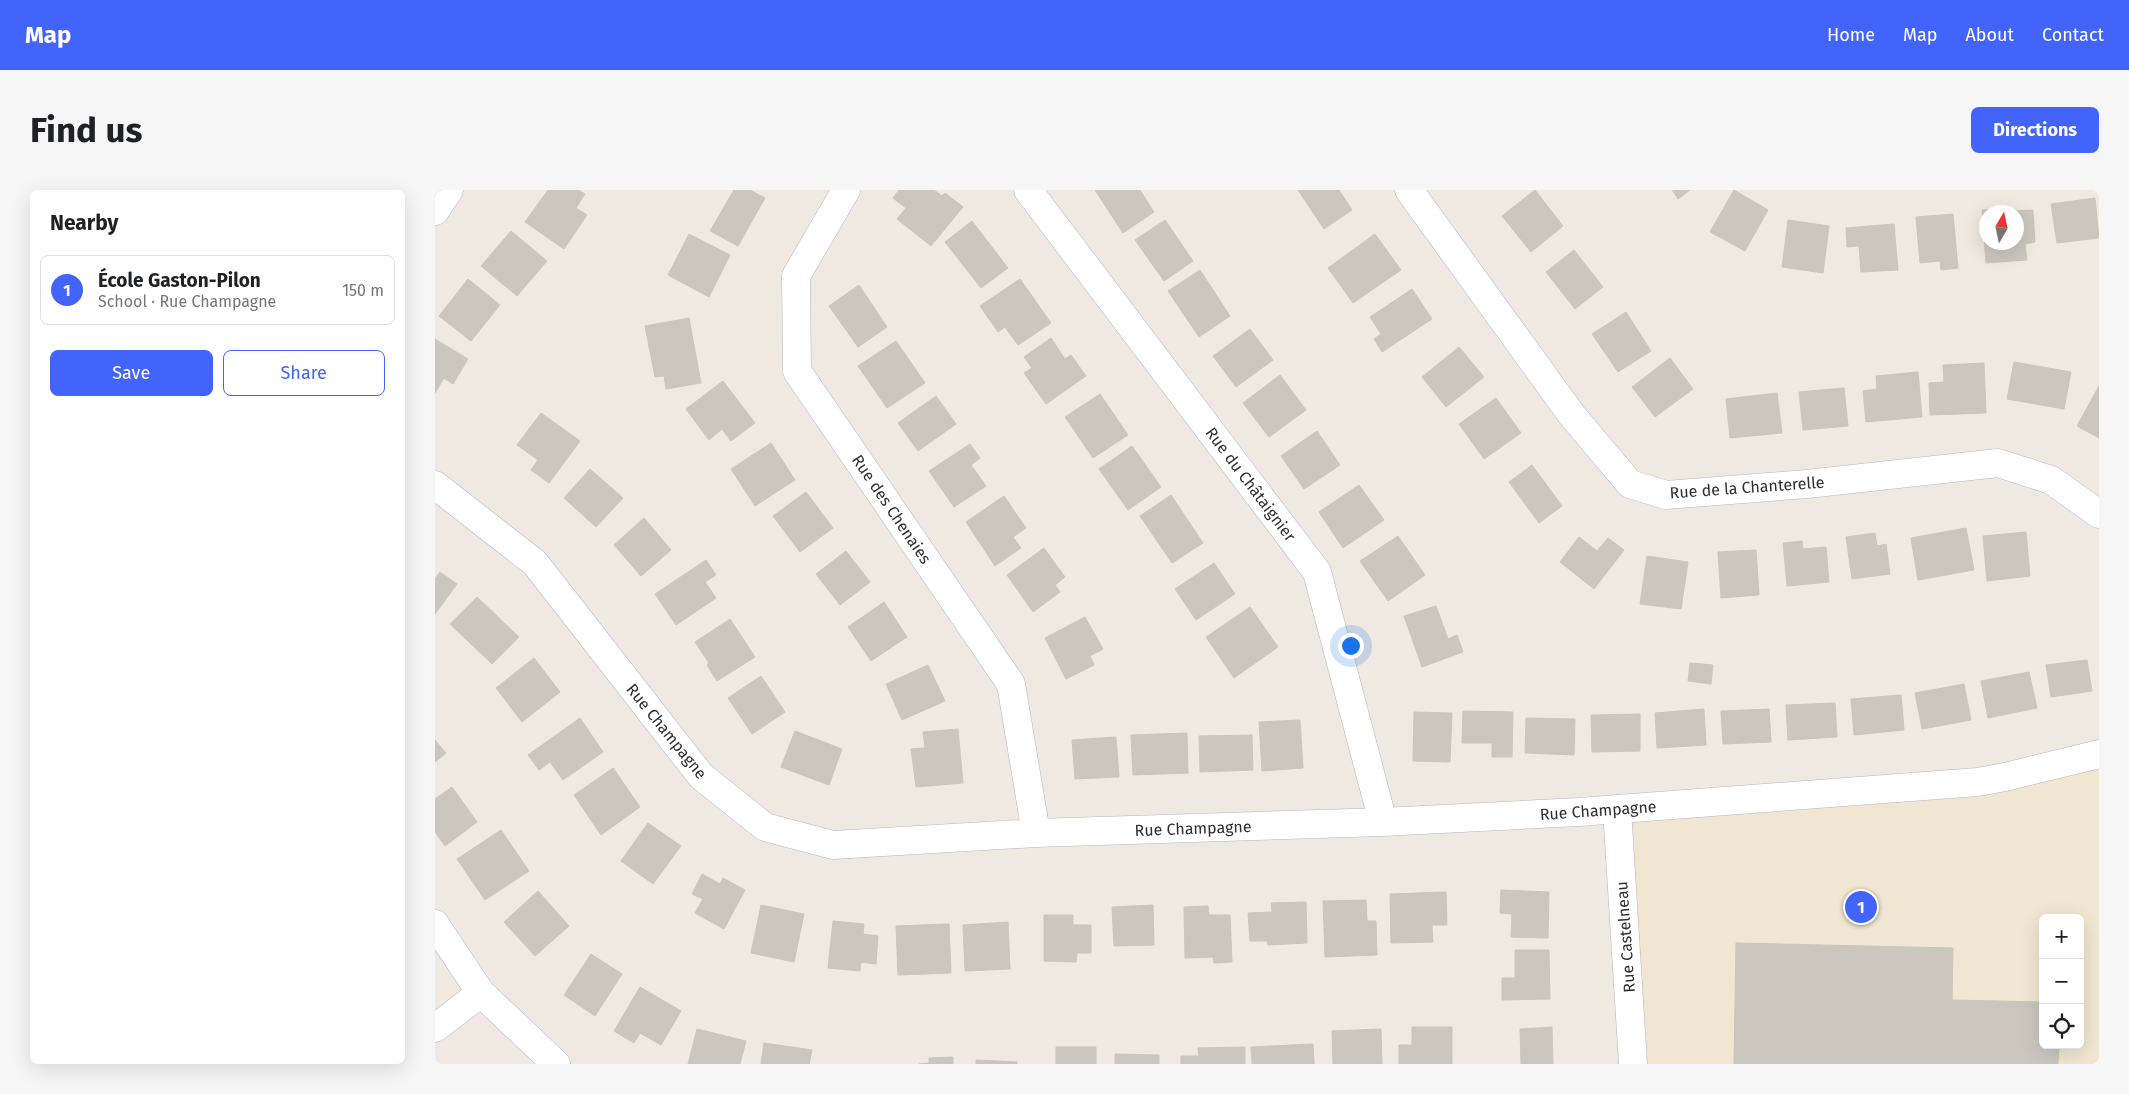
<!DOCTYPE html>
<meta charset="utf-8">
<style>
body{margin:0;font-family:"Fira Sans",sans-serif;background:#f6f6f6;color:#202124}
.controls{position:absolute;right:15px;bottom:15px;display:grid;overflow:hidden;border-radius:8px;box-shadow:0 5px 20px #0002}
.controls button{width:45px;height:45px;display:grid;place-items:center;padding:0;border:0;border-bottom:1px solid #e0e0e0;background:#fff;color:#202124;font:25px sans-serif}
.compass{position:absolute;left:1544px;top:15px;width:45px;height:45px;border-radius:50%;background:#fff;box-shadow:0 5px 20px #0002;rotate:9deg}
.you{position:absolute;left:915px;top:455px;width:18px;height:18px;margin:-12px;border:4px solid #fff;border-radius:50%;background:#1a73e8;box-shadow:0 0 0 8px #1a73e833}
.badge{display:grid;place-items:center;width:32px;height:32px;border-radius:50%;background:#4264fb;color:#fff;font-size:16px;font-weight:700}
.pin{position:absolute;translate:-50% -50%;border:2px solid #fff;box-shadow:0 1px 5px #0006}
.list{margin:0;padding:0;list-style:none}
h2{display:flex;justify-content:space-between;align-items:center;height:65px;margin:0;padding:0 20px;font-size:21px}
h2 small{font-size:16px;font-weight:400;color:#757577}
.list li{display:grid;grid-template-columns:32px 1fr auto;gap:15px;align-items:center;box-sizing:border-box;height:70px;margin:0 10px 10px;padding:0 10px;border:1px solid #e0e0e0;border-radius:8px}
.list b{display:block;font-size:19px;white-space:nowrap}
.list p{margin:0;font-size:16px;white-space:nowrap;color:#757577}
.list em{font-size:16px;font-style:normal;color:#757577}
.actions{display:flex;gap:10px;padding:15px 20px}
.actions a{flex:1;padding:11px 0;border:1px solid #4264fb;border-radius:8px;text-align:center;font-size:18px;color:#4264fb}
.actions .main{background:#4264fb;color:#fff}
.icon{flex:none;width:28px;height:28px;fill:none;stroke:currentColor;stroke-width:2;stroke-linecap:round;stroke-linejoin:round}
.map{position:relative;flex:none;width:1664px;height:874px;overflow:hidden;border-radius:8px}
header{display:flex;align-items:center;gap:30px;box-sizing:border-box;height:70px;padding:0 25px;background:#4264fb;color:#fff}
header strong{font-size:24px}
nav{display:flex;gap:28px;margin-inline-start:auto;font-size:18px}
.intro{display:flex;align-items:center;justify-content:space-between;box-sizing:border-box;height:120px;padding:0 30px}
h1{margin:0;font-size:35px}
.button{padding:12px 22px;border-radius:8px;background:#4264fb;color:#fff;font-size:18px;font-weight:700}
main{display:flex;gap:30px;padding:0 30px}
aside{flex:1;background:#fff;border-radius:8px;box-shadow:0 5px 20px #0002}
.map>svg:first-child{display:block}
</style>
<header>
<strong>Map</strong>
<nav><a>Home</a><a>Map</a><a>About</a><a>Contact</a></nav>
</header>
<div class="intro"><h1>Find us</h1><a class="button">Directions</a></div>
<main>
<aside>
<h2>Nearby<small></small></h2>
<ul class="list">
<li><span class="badge">1</span><div><b>École Gaston-Pilon</b><p>School · Rue Champagne</p></div><em>150 m</em></li>
</ul>
<div class="actions"><a class="main">Save</a><a>Share</a></div>
</aside>
<div class="map">
<svg width="1664" height="874" viewBox="0 0 1664 874">
<rect width="100%" height="100%" fill="#efe9e1"/>
<path fill="#f0e6d1" fill-rule="evenodd" d="M1664,564V874H1198L1182,619L1543,592ZM1608,728H1645V855H1608Z"/>
<path fill="#cbc7bf" stroke="#cbc5ba" fill-rule="evenodd" d="M113,0H143L150,4L141,18L152,25L129,59L90,32Z
M299,0H315L330,8L303,56L275,41Z
M464,0H499L507,6L510,3L528,17L496,56L462,29L471,18L458,8Z
M660,0H705L719,22L688,43Z
M863,0H904L917,20L889,39Z
M1100,0L1128,36L1096,62L1067,26Z
M1237,0H1255L1243,9Z
M1299,0L1333,20L1310,61L1275,42Z
M1660,8L1664,48L1622,53L1616,14Z
M1576,18V21L1598,20L1600,52L1590,54L1592,70L1551,73L1547,20ZM1552,22H1582V52H1552Z
M1518,24L1523,78L1506,80L1505,71L1485,73L1481,27Z
M730,30L758,71L729,91L700,50Z
M1353,30L1394,36L1388,83L1347,77Z
M537,31L573,78L546,98L510,52Z
M1459,34L1463,80L1426,82L1424,56L1412,57L1411,38Z
M76,41L112,71L82,106L46,76Z
M254,44L295,65L274,107L233,85Z
M940,44L966,80L918,113L893,78Z
M1139,60L1168,97L1140,119L1111,82Z
M765,80L795,126L764,147L733,101Z
M33,89L65,115L36,151L4,126Z
M585,89L616,133L583,155L570,137L563,142L545,116Z
M424,95L452,137L423,157L394,116Z
M977,99L997,129L947,162L939,149L946,144L935,127Z
M1191,122L1216,161L1183,182L1157,144Z
M254,128L266,193L231,199L229,186L220,187L210,136Z
M815,139L838,170L801,197L778,166Z
M616,148L630,169L636,165L651,186L611,214L589,183L597,178L589,167Z
M0,149L33,169L18,194L9,188L0,203Z
M461,151L490,193L452,218L423,176Z
M1024,157L1049,187L1011,217L987,187Z
M1235,168L1258,199L1220,227L1197,197Z
M1579,172L1636,182L1629,219L1572,209Z
M1549,173L1551,223L1495,225L1494,193L1509,192L1508,175Z
M1483,182L1487,227L1431,232L1428,201L1442,199L1441,186Z
M845,185L871,220L834,247L808,213Z
M288,191L320,233L296,251L287,239L274,250L251,219Z
M1664,196V248L1642,236Z
M1409,198L1413,236L1368,240L1364,202Z
M1342,203L1347,243L1295,248L1291,209Z
M665,204L693,245L658,268L630,227Z
M501,206L521,234L483,261L463,233Z
M1061,208L1086,243L1049,269L1024,234Z
M106,223L145,251L114,293L96,280L103,270L82,255Z
M882,241L905,275L869,299L846,266Z
M336,253L360,290L320,316L296,279Z
M535,254L545,268L536,275L551,296L519,317L494,281Z
M697,256L726,297L693,320L664,279Z
M1097,275L1127,316L1104,333L1074,292Z
M155,279L188,308L161,337L129,308Z
M924,295L949,330L908,358L884,322Z
M371,302L398,338L365,362L338,326Z
M736,305L768,353L737,373L705,326Z
M569,306L591,338L578,347L586,358L560,376L531,332Z
M209,328L236,360L206,386L179,355Z
M1531,338L1539,380L1483,390L1476,348Z
M1591,342L1595,386L1552,391L1548,346Z
M1440,343L1442,356L1451,354L1455,384L1417,389L1411,347Z
M963,346L990,385L953,411L925,371Z
M1144,347L1162,361L1173,348L1189,360L1159,399L1125,372Z
M1367,351L1368,359L1391,357L1394,392L1352,396L1348,353Z
M609,358L630,387L620,395L625,402L598,422L572,385Z
M1321,360L1324,405L1286,408L1283,362Z
M411,361L435,392L405,415L381,384Z
M1212,366L1253,372L1246,419L1205,414Z
M271,370L281,385L270,392L281,408L241,435L220,404Z
M779,373L800,404L761,430L740,399Z
M5,382L22,394L0,424V389Z
M42,407L84,447L57,474L15,434Z
M449,412L472,447L436,471L413,437Z
M1001,416L1013,449L1022,445L1028,462L987,477L969,426Z
M815,417L843,457L799,488L771,447Z
M650,427L668,459L655,466L659,475L631,489L610,448Z
M295,429L320,467L282,491L272,475L274,473L260,452Z
M99,468L125,502L87,532L61,498Z
M1652,470L1657,501L1616,507L1611,475Z
M1255,473L1278,475L1276,494L1253,491Z
M493,475L510,511L467,530L451,494Z
M1594,482L1602,518L1553,528L1546,491Z
M326,486L350,522L317,544L293,508Z
M1529,494L1536,530L1487,539L1480,503Z
M1466,505L1469,540L1419,545L1416,509Z
M1400,513L1402,547L1353,550L1351,515Z
M1269,519L1271,555L1222,558L1220,523Z
M1334,519L1336,552L1288,554L1286,521Z
M1028,521L1078,522L1077,567H1057V553H1027Z
M979,522L1017,523L1015,572L978,571Z
M1205,524V561L1157,562L1156,525Z
M145,528L168,562L128,590L115,572L104,580L93,565Z
M1091,528L1140,529L1139,565L1090,563Z
M865,530L868,578L827,581L824,532Z
M523,539L528,593L481,597L476,559L490,558L488,542Z
M360,541L407,559L394,595L346,577Z
M752,543L753,583L698,585L696,545Z
M817,545L818,580L765,582L764,546Z
M681,547L684,587L640,589L637,550Z
M0,550L11,563L0,572Z
M178,578L205,617L166,645L139,605Z
M17,597L42,632L10,656L0,642V609Z
M213,633L246,656L218,694L186,671Z
M66,640L94,681L50,710L22,669Z
M267,684L285,694L288,688L310,700L289,739L260,723L268,709L257,704Z
M1066,700L1114,702L1113,748L1076,747L1077,724L1065,723Z
M103,701L134,736L100,766L69,732Z
M1011,702L1012,735H997L998,752L956,753L955,704Z
M931,710L932,731H941L942,765L890,767L888,711Z
M871,712L872,753L833,755L832,751H815L813,723L837,722L836,713Z
M326,715L369,724L359,772L316,763Z
M718,715L719,755L679,756L677,717Z
M773,716L774,725H795L797,772L779,773L778,767L750,768L749,717Z
M609,725H638V735H656V763H642L641,772L609,771Z
M398,731L429,734L428,744L443,746L441,774L426,772L425,781L393,778Z
M573,732L575,779L530,781L528,735Z
M514,734L516,783L463,785L461,736Z
M1301,753L1518,758L1517,810L1608,812V855H1624L1623,874H1299Z
M1080,760H1114L1115,809L1067,810V788H1080Z
M156,764L187,784L160,826L129,805Z
M205,797L246,821L226,855L205,843L199,853L179,841Z
M977,837H1017V874H964V855H977Z
M1117,837L1118,874H1086L1085,839Z
M262,839L311,851L305,874H253Z
M946,839L947,874H898L897,841Z
M329,853L377,860L374,874H326Z
M878,854L879,874H817L816,857Z
M621,857H661V874H621Z
M810,857V874H746V866H764L763,858Z
M680,864L724,865V874H680Z
M518,867V874H484L494,873V868Z
M541,870L582,872V874H541Z"/>
<g fill="none" stroke-linecap="round" stroke-linejoin="round">
<defs>
<path id="street" d="M411,0L361,86L362,181L576,494L601,643
M593,0L882,382L948,632
M974,0L1136,224L1195,294L1231,305L1372,294L1563,273L1616,290L1664,324
M0,21L14,0
M0,295L100,373L266,586L330,637L398,655L601,643L948,632L1144,622L1543,592L1570,587L1664,564
M1182,619L1198,874
M0,734L46,803L121,874
M0,838L46,803"/>
</defs>
<use href="#street" stroke="#b4b7c1" stroke-width="29"/>
<use href="#street" stroke="#fff" stroke-width="28"/>
</g>
<g text-anchor="middle" stroke-width="4" stroke-linejoin="round" paint-order="stroke">
<g font-size="16" fill="#2e2e2e" stroke="#fff">
<text transform="translate(816 294) rotate(53)" y="6">Rue du Châtaignier</text>
<text transform="translate(1312 297) rotate(-4)" y="6">Rue de la Chanterelle</text>
<text transform="translate(457 319) rotate(56)" y="6">Rue des Chenaies</text>
<text transform="translate(232 541) rotate(51)" y="6">Rue Champagne</text>
<text transform="translate(1163 620) rotate(-4)" y="6">Rue Champagne</text>
<text transform="translate(758 638) rotate(-2)" y="6">Rue Champagne</text>
<text transform="translate(1190 747) rotate(-94)" y="6">Rue Castelneau</text>
</g>
</g>
</svg>
<div class="controls">
<button>+</button>
<button>−</button>
<button><svg class="icon" aria-label="locate" viewBox="0 0 24 24"><circle cx="12" cy="12" r="6"/><path d="M12 2v4M12 18v4M2 12h4M18 12h4"/></svg></button>
</div>
<svg class="compass" viewBox="-18 -18 36 36"><path d="M0-13l5 13h-10z" fill="#e53935"/><path d="M0 13l5-13h-10z" fill="#757577"/></svg>
<div class="you"></div>
<div class="pin badge" style="left:1426px;top:717px">1</div>
</div>
</main>
